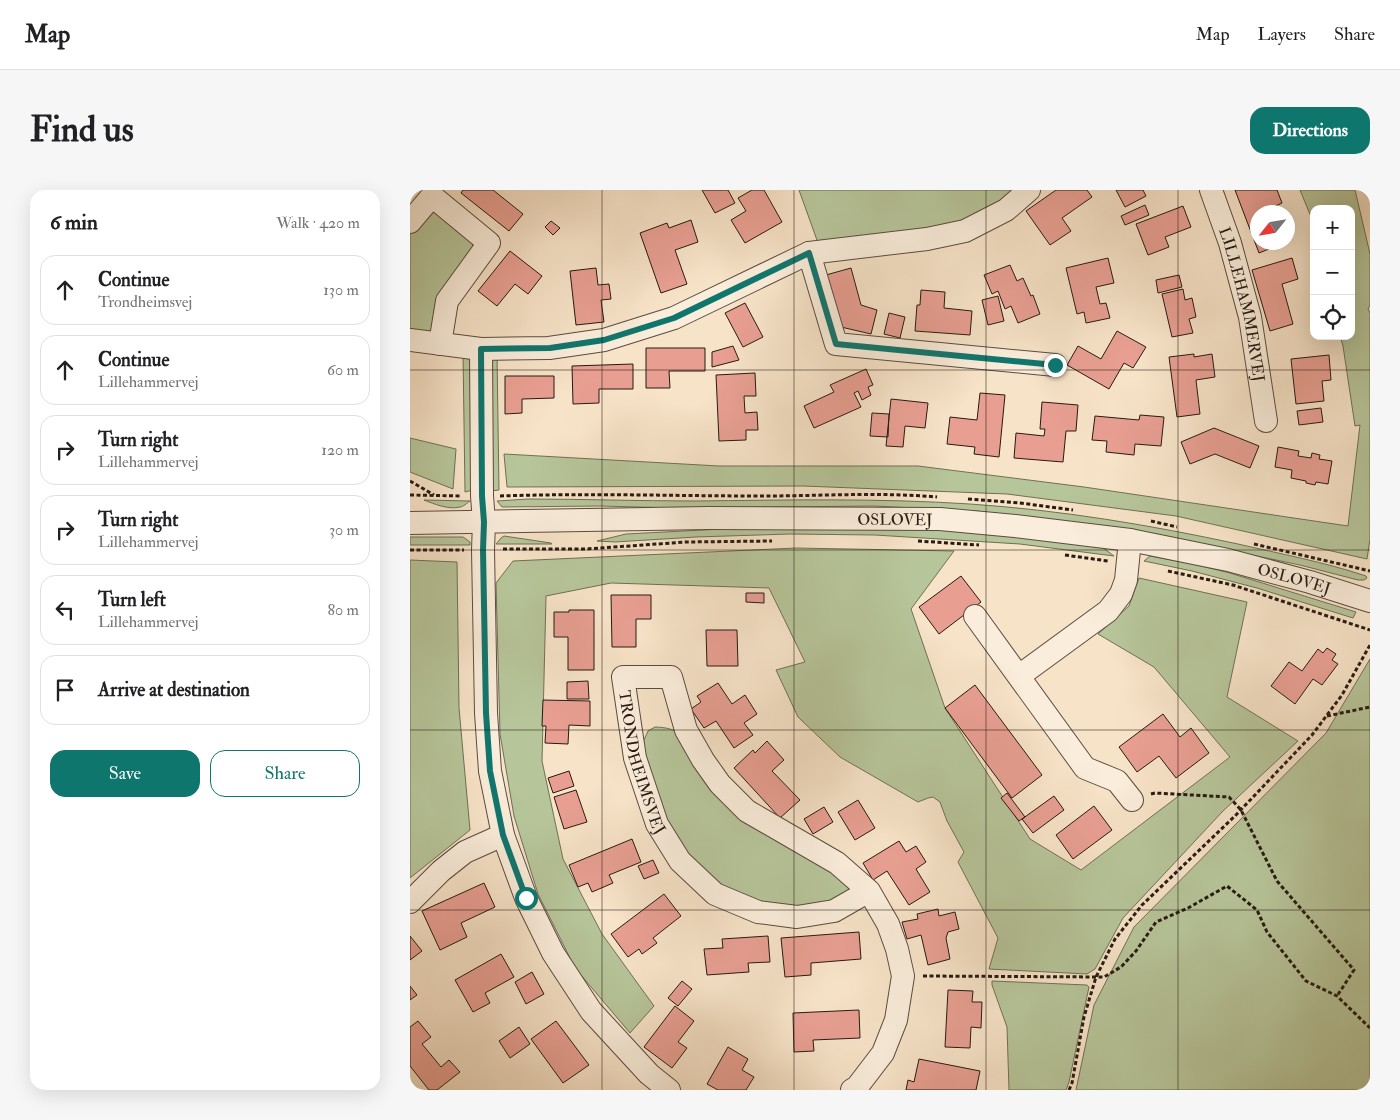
<!DOCTYPE html>
<meta charset="utf-8">
<style>
body{margin:0;font-family:"IM FELL Double Pica",serif;background:#f6f6f6;color:#202124}
.controls{position:absolute;right:15px;top:15px;display:grid;overflow:hidden;border-radius:10px;box-shadow:0 5px 20px #0002}
.controls button{width:45px;height:45px;display:grid;place-items:center;padding:0;border:0;border-bottom:1px solid #e0e0e0;background:#fff;color:#202124;font:25px sans-serif}
.compass{position:absolute;left:840px;top:15px;width:45px;height:45px;border-radius:50%;background:#fff;box-shadow:0 5px 20px #0002;rotate:239deg}
.stop{position:absolute;width:15px;height:15px;margin:-11px;border:4px solid #0f766e;border-radius:50%;background:#fff}
.stop.end{background:#0f766e;border-color:#fff;box-shadow:0 1px 5px #0008}
.list{margin:0;padding:0;list-style:none}
h2{display:flex;justify-content:space-between;align-items:center;height:65px;margin:0;padding:0 20px;font-size:21px}
h2 small{font-size:16px;font-weight:400;color:#757577}
.list li{display:grid;grid-template-columns:32px 1fr auto;gap:15px;align-items:center;box-sizing:border-box;height:70px;margin:0 10px 10px;padding:0 10px;border:1px solid #e0e0e0;border-radius:15px}
.list b{display:block;font-size:19px;white-space:nowrap}
.list p{margin:0;font-size:16px;white-space:nowrap;color:#757577}
.list em{font-size:16px;font-style:normal;color:#757577}
.actions{display:flex;gap:10px;padding:15px 20px}
.actions a{flex:1;padding:11px 0;border:1px solid #0f766e;border-radius:15px;text-align:center;font-size:18px;color:#0f766e}
.actions .main{background:#0f766e;color:#fff}
.icon{flex:none;width:28px;height:28px;fill:none;stroke:currentColor;stroke-width:2;stroke-linecap:round;stroke-linejoin:round}
.map{position:relative;flex:none;width:960px;height:900px;overflow:hidden;border-radius:15px}
header{display:flex;align-items:center;gap:30px;box-sizing:border-box;height:70px;padding:0 25px;background:#fff;border-bottom:1px solid #e0e0e0}
header strong{font-size:24px}
nav{display:flex;gap:28px;margin-inline-start:auto;font-size:18px}
.intro{display:flex;align-items:center;justify-content:space-between;box-sizing:border-box;height:120px;padding:0 30px}
h1{margin:0;font-size:35px}
.button{padding:12px 22px;border-radius:15px;background:#0f766e;color:#fff;font-size:18px;font-weight:700}
main{display:flex;gap:30px;padding:0 30px}
aside{flex:1;background:#fff;border-radius:15px;box-shadow:0 5px 20px #0002}
.map>svg:first-child{display:block}
</style>
<header>
<strong>Map</strong>
<nav><a>Map</a><a>Layers</a><a>Share</a></nav>
</header>
<div class="intro"><h1>Find us</h1><a class="button">Directions</a></div>
<main>
<aside>
<h2>6 min<small>Walk · 420 m</small></h2>
<ul class="list">
<li><svg class="icon" aria-label="ahead" viewBox="0 0 24 24"><path d="M12 20V5M6 11l6-6 6 6"/></svg><div><b>Continue</b><p>Trondheimsvej</p></div><em>130 m</em></li>
<li><svg class="icon" aria-label="ahead" viewBox="0 0 24 24"><path d="M12 20V5M6 11l6-6 6 6"/></svg><div><b>Continue</b><p>Lillehammervej</p></div><em>60 m</em></li>
<li><svg class="icon" aria-label="right" viewBox="0 0 24 24"><path d="M7 20v-9h11M14 6l5 5-5 5"/></svg><div><b>Turn right</b><p>Lillehammervej</p></div><em>120 m</em></li>
<li><svg class="icon" aria-label="right" viewBox="0 0 24 24"><path d="M7 20v-9h11M14 6l5 5-5 5"/></svg><div><b>Turn right</b><p>Lillehammervej</p></div><em>30 m</em></li>
<li><svg class="icon" aria-label="left" viewBox="0 0 24 24"><path d="M17 20v-9H6M10 6l-5 5 5 5"/></svg><div><b>Turn left</b><p>Lillehammervej</p></div><em>80 m</em></li>
<li><svg class="icon" aria-label="arrive" viewBox="0 0 24 24"><path d="M6 21V4h12l-3 4 3 4H6"/></svg><div><b>Arrive at destination</b></div></li>
</ul>
<div class="actions"><a class="main">Save</a><a>Share</a></div>
</aside>
<div class="map">
<svg width="960" height="900" viewBox="0 0 960 900">
<rect width="100%" height="100%" fill="#f7e3c8"/>
<filter id="stains"><feTurbulence type="fractalNoise" baseFrequency=".004" numOctaves="4"/><feColorMatrix values="0 0 0 0 .2 0 0 0 0 .09 0 0 0 0 .02 0 0 0 .5 -.17"/></filter>
<radialGradient id="worn" r=".72"><stop offset=".6" stop-color="#630" stop-opacity="0"/><stop offset="1" stop-color="#630" stop-opacity=".3"/></radialGradient>
<path fill="#b7c59a" stroke="#6f7056" d="M389,0H607L583,17L543,34L408,53Z
M890,0H945L960,64V115L958,119L960,123V349L957,369L766,326L597,304L393,296L97,297L94,264L309,276H508L674,297L938,336L950,235L945,236L933,156L930,146H941V19H904V34Z
M22,22L30,23L62,51L63,59L24,139L18,144L0,142V40Z
M53,163L61,170L63,300L55,302Z
M87,165L89,300L81,301L80,172Z
M0,248L46,259L43,299L0,282Z
M118,309C173,309 229,311 284,311C376,310 468,308 560,314C650,320 740,335 828,354C871,364 914,372 956,386L957,388L954,390H948L890,375L775,351L688,336L567,321L464,316L267,318L191,316L92,317L87,311Z
M14,310L60,311C57,313 53,317 50,317C39,320 24,314 14,310Z
M351,337L523,339L572,343L692,357L704,366L610,354L465,345L380,344L286,347L205,352L187,351L216,344Z
M94,346L141,353L142,354H86L91,348Z
M0,347H53L60,352V355H0Z
M386,358L544,361L501,419L535,518L620,649L671,680L820,567L744,477L688,444L719,416L729,388L837,412L817,507L888,551L813,621L713,728L685,779L677,784L579,779L588,748L548,672L554,662L537,631L530,612L523,607L518,608L508,612L430,567L388,527L366,480L395,472L359,398L201,393L136,406L132,571L153,669L192,744L244,816L220,843L165,778L128,704L104,626L90,544L86,393L103,371Z
M740,366L783,374L820,383L946,422L943,428L847,398L782,381L734,371Z
M0,370L47,372L49,518L60,640L0,688Z
M960,469V900H666L684,815L724,737L916,543Z
M245,537C270,538 269,544 279,565L434,687L444,698L420,715L382,719L329,709L276,668L243,601L233,552L238,541Z
M582,791L677,795L679,797L659,892L656,900H599L597,837L582,795Z"/>
<path fill="#e89f92" stroke="#271a12" d="M53,0H83L113,24L99,41L51,3Z
M292,0H318L325,13L305,23Z
M342,0H354L372,32L335,53L321,30L336,21L328,8Z
M646,0H677L682,7L652,28L661,41L640,55L616,21Z
M706,0H733L736,6L715,17Z
M825,0H867L872,13L861,18L862,22H848V52L874,53L849,63Z
M735,15L739,25L715,35L711,26Z
M773,16L781,37L755,47L759,57L738,65L726,34Z
M281,30L288,52L265,60L277,94L251,103L230,43L257,33L259,38Z
M141,31L150,38L143,45L135,37Z
M100,61L132,86L118,104L105,94L87,116L68,101Z
M698,68L704,93L686,97L690,114L696,113L700,128L676,133L674,122L667,124L656,78Z
M882,68L888,89L872,94L883,134L860,141L842,80Z
M600,75L607,91L613,88L621,106L623,105L630,124L608,133L601,116L595,119L588,101L582,104L574,85Z
M186,78L188,95L199,94L201,109L191,110L194,132L166,135L160,81Z
M441,78L451,115L467,120L461,144L431,137L416,85Z
M769,85L772,97L748,103L746,90Z
M773,99L775,110L782,108L786,127L779,129L783,143L762,147L752,104Z
M511,100L535,102L534,118L562,121L560,145L505,141L507,115H510Z
M588,106L594,131L578,135L572,110Z
M335,113L353,147L333,157L315,123Z
M479,123L495,127L490,148L474,144Z
M707,141L736,157L723,178L714,173L699,199L657,175L668,156L691,169Z
M323,156L329,170L302,177V162Z
M236,158H295V181H259L260,198H236Z
M784,164V167L802,164L805,187L786,190L790,224L767,227L759,167Z
M919,165L921,190L912,191L914,211L886,214L881,169Z
M223,174V199H189V213L163,214L162,176Z
M456,179L463,195L458,197L461,205L452,210L448,201L444,203L451,217L404,238L394,216L424,202L420,195Z
M345,183L346,206H334L335,223L347,222L348,240H336V250L309,251L306,185Z
M95,186H144V208L112,209V223L95,224Z
M570,203L595,205L589,267L564,264L565,257L537,254L540,227L567,230Z
M481,209L518,213L515,238L495,236L493,257L476,256Z
M632,212L668,215L666,241H656L653,272L604,268L606,243L634,246L635,239H630Z
M911,218L913,232L889,235L887,221Z
M462,223L479,224L478,247L460,246Z
M730,225L754,227L751,256L725,254L724,265L696,262L697,251L682,250L685,226L729,230Z
M804,238L849,256L840,278L805,264L780,274L771,252Z
M868,257L889,261L888,266L901,268L902,263L910,265L909,269L922,271L918,294L906,292L905,295L896,293V291L881,288L882,280L865,277Z
M551,386L571,412L529,444L509,417Z
M336,403H354V413L336,412Z
M201,405H241V429H226V457H202Z
M159,420H184V480H158V447H144V422H159Z
M296,440H327L328,476H297Z
M917,458L926,464L922,470L928,474L912,495L903,489L885,514L861,496L879,472L892,481L908,459L913,463Z
M178,491L179,509H157V492Z
M308,493L322,514L335,505L347,524L334,533L343,545L324,558L306,531L294,538L281,519L291,512L287,506Z
M565,495L632,585L602,608L535,518Z
M133,510L180,511V536L159,535L158,554L135,553L136,536H132Z
M753,524L770,547L781,538L799,563L766,588L749,566L727,582L709,557Z
M357,551L374,570L362,581L390,610L370,628L324,578L343,560L345,563Z
M159,581L164,596L143,603L138,588Z
M166,600L177,632L154,639L144,607Z
M597,603L615,627L609,631L591,608Z
M644,606L654,620L623,643L612,629Z
M448,610L465,638L445,650L428,622Z
M684,616L702,640L663,669L646,645Z
M414,617L423,632L403,644L394,629Z
M222,649L231,672L199,685L203,693L182,702L178,693L168,697L159,675Z
M489,651L496,662L506,656L516,672L506,679L520,702L499,715L477,681L463,690L453,673Z
M243,670L249,683L234,689L228,676Z
M74,693L85,717L51,733L57,747L30,760L12,721Z
M254,704L271,726L243,748L247,753L232,764L229,759L218,767L201,744Z
M528,719L529,726L545,722L549,739L538,742L536,748L540,769L518,775L511,745L497,749L492,732L508,729L507,724Z
M449,742L451,769L401,773V785L375,787L371,748Z
M0,746L12,761L0,770Z
M358,746L360,772L338,773L339,782L297,785L294,759L313,758L312,749Z
M91,764L104,787L75,803L80,813L63,822L45,790Z
M122,782L134,804L116,814L105,792Z
M272,791L282,799L268,816L258,808Z
M0,796L7,805L0,810Z
M538,800L563,801L562,812H572L571,838L561,837L560,858L535,857Z
M265,816L284,831L268,852L277,858L262,878L234,857Z
M449,820L450,848L403,850L404,861L384,862L383,823Z
M8,831L21,847L12,854L31,877L39,870L50,882L27,900H19L0,876V837Z
M146,831L179,875L153,893L121,849Z
M109,837L120,854L100,868L89,851Z
M318,857L338,869L332,880L344,887L336,900H308L297,894Z
M509,869L570,881L566,900H496L498,890L504,892Z"/>
<g fill="none" stroke-linecap="round" stroke-linejoin="round">
<defs>
<g id="minor">
<path id="s1" d="M801,0L820,53L840,127L856,231"/>
<path d="M0,32L22,6L79,53L37,111L30,154"/>
<path d="M399,63L426,154L645,175"/>
<path d="M0,150L71,159L139,158L194,150L264,128L399,63L517,49L555,41L596,20L619,0"/>
<path d="M71,159L72,306L74,332L73,360L76,523L80,581L93,645L116,708L143,763L181,821L239,884L259,900"/>
<path id="s2" d="M0,333L298,328L530,329L605,336L720,350L818,370L900,392L960,411"/>
<path d="M565,426L675,578L707,591L722,610"/>
<path d="M609,486L698,421L711,404L716,390L720,350"/>
<path d="M0,712L31,681L55,662L93,645"/>
<path id="s3" d="M442,900L447,897L473,863L486,830L493,786L487,759L478,734L459,701L427,673L337,621L310,594L293,570L276,540L261,487H213L225,568L247,634L270,671L305,704L348,722L387,727L424,721L459,701"/>
</g>
</defs>
<use href="#minor" stroke="#5b4c40" stroke-width="24"/>
<path stroke="#271a12" stroke-width="3" stroke-dasharray="4 2.5" stroke-linecap="butt" d="M0,291L24,305
M0,305L52,306
M90,306C178,303 265,306 352,306C410,306 469,302 527,307
M558,309L610,313L663,320
M741,331L767,337
M508,351L569,355
M844,354L960,381
M93,359H176L276,352L362,351
M0,360H54
M655,365L698,371
M758,381L823,395L960,440
M917,526L960,517
M741,604L745,603L819,607L831,620L867,691L944,780L927,806
M513,786L694,787L711,777L726,761L746,732L778,718L817,696L847,720L857,742L896,791L927,806L960,838
M659,900L662,893L674,827L686,787L705,749L732,715L825,626L902,545L932,505L960,455"/>
<use href="#minor" stroke="#faeddb" stroke-width="22"/>
</g>
<g fill="none" stroke-linecap="round" stroke-linejoin="round">
<path stroke="#0f766e" stroke-width="6" d="M116,708L93,645L80,581L76,523L73,360L74,332L72,306L71,159L140,158L194,150L264,128L399,63L426,154L645,175"/>
</g>
<path fill="none" stroke="#271a12" stroke-width="1" stroke-opacity="0.55" d="M192,0V900M384,0V900M576,0V900M768,0V900M0,180H960M0,360H960M0,540H960M0,720H960"/>
<g text-anchor="middle" stroke-width="4.5" stroke-linejoin="round" paint-order="stroke">
<g font-size="16" fill="#271a12" stroke="#faeddb">
<text dy="6" stroke="none"><textPath href="#s1" startOffset="119">LILLEHAMMERVEJ</textPath></text>
<text dy="6" stroke="none"><textPath href="#s2" startOffset="485">OSLOVEJ</textPath></text>
<text dy="6" stroke="none"><textPath href="#s2" startOffset="890">OSLOVEJ</textPath></text>
<text dy="6" stroke="none"><textPath href="#s3" startOffset="660">TRONDHEIMSVEJ</textPath></text>
</g>
</g>
<rect width="100%" height="100%" filter="url(#stains)"/>
<rect width="100%" height="100%" fill="url(#worn)"/>
</svg>
<div class="controls">
<button>+</button>
<button>−</button>
<button><svg class="icon" aria-label="locate" viewBox="0 0 24 24"><circle cx="12" cy="12" r="6"/><path d="M12 2v4M12 18v4M2 12h4M18 12h4"/></svg></button>
</div>
<svg class="compass" viewBox="-18 -18 36 36"><path d="M0-13l5 13h-10z" fill="#e53935"/><path d="M0 13l5-13h-10z" fill="#757577"/></svg>
<div class="stop" style="left:116px;top:708px"></div>
<div class="stop end" style="left:645px;top:175px"></div>
</div>
</main>
